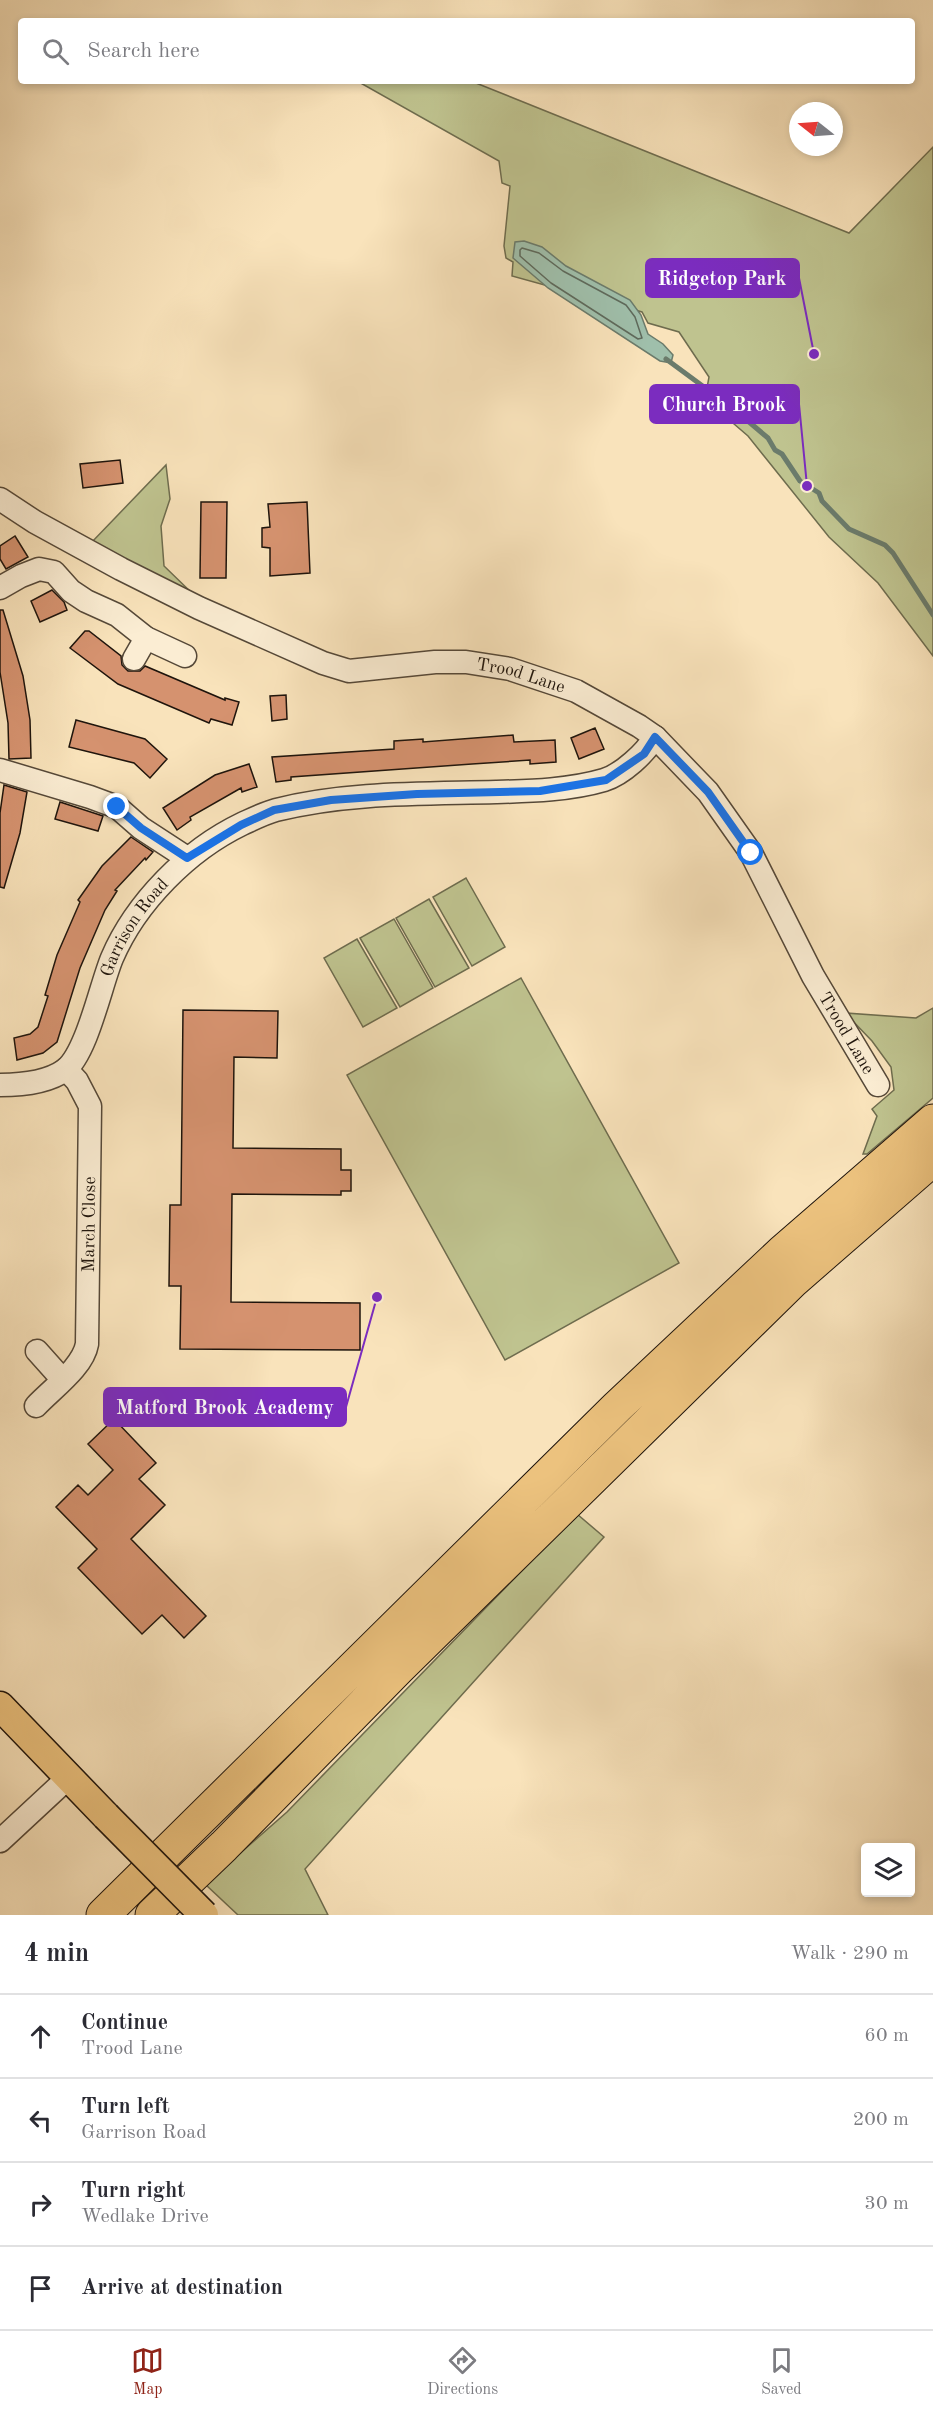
<!DOCTYPE html>
<meta charset="utf-8">
<style>
body{margin:0;font-family:"Old Standard TT",serif;background:#f2f2f3;color:#2b2b33}
.controls{position:absolute;right:18px;bottom:18px;display:grid;overflow:hidden;border-radius:6px;box-shadow:0 3px 9px #0003}
.controls button{width:54px;height:54px;display:grid;place-items:center;padding:0;border:0;border-bottom:2px solid #e1e1e2;background:#fff;color:#2b2b33;font:30px sans-serif}
.compass{position:absolute;left:789px;top:102px;width:54px;height:54px;border-radius:50%;background:#fff;box-shadow:0 3px 9px #0003;rotate:287deg}
.stop{position:absolute;width:18px;height:18px;margin:-14px;border:4px solid #1a73e8;border-radius:50%;background:#fff}
.stop.end{background:#1a73e8;border-color:#fff;box-shadow:0 2px 6px #0008}
.list{margin:0;padding:0;list-style:none}
h2{display:flex;justify-content:space-between;align-items:center;height:78px;margin:0;padding:0 24px;font-size:26px}
h2 small{font-size:20px;font-weight:400;color:#7c7c81}
.list li{display:grid;grid-template-columns:39px 1fr auto;gap:18px;align-items:center;box-sizing:border-box;height:84px;padding:0 24px;border-top:2px solid #e1e1e2}
.list b{display:block;font-size:22px;white-space:nowrap}
.list p{margin:0;font-size:20px;white-space:nowrap;color:#7c7c81}
.list em{font-size:20px;font-style:normal;color:#7c7c81}
.icon{flex:none;width:33px;height:33px;fill:none;stroke:currentColor;stroke-width:2;stroke-linecap:round;stroke-linejoin:round}
.map{position:relative;flex:none;width:933px;height:1915px;overflow:hidden}
.search{position:absolute;background:#fff;box-shadow:0 3px 9px #0003;left:18px;right:18px;top:18px;height:66px;display:flex;align-items:center;gap:15px;box-sizing:border-box;padding:0 21px;border-radius:6px;color:#7c7c81;font-size:22px}
.sheet{height:414px;background:#fff}
nav{display:flex;justify-content:space-around;align-items:center;box-sizing:border-box;height:84px;border-top:2px solid #e1e1e2;background:#fff;font-size:16px;color:#7c7c81}
nav a{display:grid;justify-items:center;gap:3px}
nav .on{color:#8f2418}
.map>svg:first-child{display:block}
</style>
<div class="map">
<svg width="933" height="1915" viewBox="0 0 933 1915">
<rect width="100%" height="100%" fill="#f9e3bb"/>
<filter id="stains"><feTurbulence type="fractalNoise" baseFrequency=".00333" numOctaves="4"/><feColorMatrix values="0 0 0 0 .2 0 0 0 0 .09 0 0 0 0 .02 0 0 0 .5 -.17"/></filter>
<radialGradient id="worn" r=".72"><stop offset=".6" stop-color="#630" stop-opacity="0"/><stop offset="1" stop-color="#630" stop-opacity=".3"/></radialGradient>
<path fill="#bfc38f" stroke="#6e6c4e" stroke-width="1.5" d="M357,81H471L849,233L933,147V656L878,583L829,537L748,436L705,399L709,377L679,332L648,323L642,312L512,276L513,262L506,258L504,246L510,186L502,183L499,161Z
M166,465L170,499L161,526L164,566L195,596L90,544Z
M466,878L505,947L472,966L433,897Z
M429,899L469,968L435,987L396,918Z
M394,919L433,988L400,1007L360,938Z
M357,939L397,1008L363,1027L324,958Z
M521,978L679,1263L505,1360L347,1075Z
M933,1008V1098L867,1154H863L877,1116L872,1109L894,1090L891,1067L872,1041L845,1013L916,1018Z
M577,1514L604,1537L305,1869L328,1915H238L205,1884L287,1812Z"/>
<path fill="#9fbfab" stroke="#6b7b6b" stroke-width="1.5" d="M524,241L542,247L566,266L630,300L641,315L648,334L663,344L673,355L671,363L660,361L548,288L513,258L515,242Z"/>
<g fill="none" stroke-linecap="round" stroke-linejoin="round">
<path stroke="#5e6a5c" stroke-width="1.5" d="M522,248L539,253L563,271L626,305L635,317L642,338L638,339L551,283L520,256V250Z"/>
<path stroke="#6b7b6b" stroke-width="5" d="M666,359L708,390L716,394L768,438L775,450L782,454L800,481L819,493L822,501L849,529L885,545L893,553L933,615"/>
</g>
<path fill="#d5926f" stroke="#1e140c" stroke-width="1.5" d="M120,460L123,483L83,488L80,464Z
M201,502H227L226,578H200Z
M307,502L310,573L270,576V548L262,547V528L270,527L268,504Z
M15,536L28,557L6,569L0,559V546Z
M52,590L64,602L67,610L40,622L31,601Z
M0,610H3L23,676L30,720L31,758L9,759L8,723L0,672Z
M85,631H89L121,656L122,665L128,671H140L145,666L225,700V698L239,702L232,725L211,719L209,723L118,684L70,648Z
M286,695L287,719L272,721L270,696Z
M76,720L145,739L167,759L150,778L134,763L69,747Z
M595,728L604,749L579,759L571,738Z
M513,735L514,742L555,740L556,762L530,764V760L472,764L291,777V780L276,782L272,757L394,749V741L423,739V742Z
M249,764L257,787L242,792L241,788L190,817L191,820L177,830L163,808L215,775Z
M4,785L27,792L20,833L4,888L0,887V813Z
M60,802L103,816L98,831L55,819Z
M131,837L153,852L146,860L145,858L115,890L117,891L105,910L80,968L57,1042L43,1053L17,1060L14,1038L30,1034L38,1027L48,996L45,995L57,955L80,902L78,900L102,866Z
M183,1010L278,1011L277,1058L234,1057L233,1148L341,1149V1170H351V1191H341V1195L232,1194L231,1302L360,1303V1350L180,1349L181,1286H169L170,1205H181Z
M114,1419L156,1463L139,1479L165,1505L131,1539L206,1616L184,1638L162,1615L142,1634L78,1568L97,1549L56,1507L78,1485L88,1495L113,1470L88,1444Z"/>
<g fill="none" stroke-linecap="round" stroke-linejoin="round">
<defs>
<g id="minor">
<path id="s1" d="M0,499L35,522L121,569L199,608L323,663L349,671L435,662H466L510,669L576,691L639,726L655,737L708,792L751,853L813,976L878,1085"/>
<path d="M0,588L21,576L39,569L54,572L71,591L86,601L117,615L146,638L185,656"/>
<path d="M134,659L146,638"/>
<path d="M0,770L90,797L117,807L141,828L187,858"/>
<path id="s2" d="M0,1085C21,1085 47,1083 65,1070C87,1053 101,984 112,958C136,902 188,850 242,824C253,819 265,813 276,810C347,792 424,794 496,792C532,791 570,790 604,780C623,774 645,753 655,737"/>
<path d="M37,1351L62,1379"/>
<path id="s3" d="M36,1406C53,1388 83,1367 87,1344L90,1106L77,1081L66,1069"/>
<path d="M0,1841L70,1776"/>
</g>
<path id="major" d="M0,1706L106,1816"/>
<path id="highway" d="M103,1915L617,1407L782,1252L933,1121
M152,1915L224,1846L398,1669L793,1281L933,1159"/>
</defs>
<use href="#minor" stroke="#554838" stroke-width="25"/>
<use href="#major" stroke="#1e140c" stroke-width="31"/>
<use href="#highway" stroke="#1e140c" stroke-width="35"/>
<use href="#minor" stroke="#fbedd3" stroke-width="22"/>
<use href="#major" stroke="#ecc27e" stroke-width="28"/>
<use href="#highway" stroke="#ecc27e" stroke-width="33"/>
<defs>
<path id="major-bridge" d="M106,1816L204,1915"/>
</defs>
<use href="#major-bridge" stroke="#1e140c" stroke-width="31" stroke-linecap="butt"/>
<use href="#major-bridge" stroke="#ecc27e" stroke-width="28"/>
</g>
<g fill="none" stroke-linecap="round" stroke-linejoin="round">
<path stroke="#1a73e8" stroke-width="8" d="M117,807L141,828L187,858L241,825L274,810L331,800L417,794L540,791L606,780L644,754L655,737L708,792L751,853"/>
</g>
<g text-anchor="middle" stroke-width="4.5" stroke-linejoin="round" paint-order="stroke">
<g font-size="18" fill="#1e140c" stroke="#fbedd3">
<text dy="6" stroke="none"><textPath href="#s1" startOffset="564">Trood Lane</textPath></text>
<text dy="6" stroke="none"><textPath href="#s2" startOffset="228">Garrison Road</textPath></text>
<text dy="6" stroke="none"><textPath href="#s1" startOffset="1068">Trood Lane</textPath></text>
<text dy="6" stroke="none"><textPath href="#s3" startOffset="201">March Close</textPath></text>
</g>
</g>
<path fill="none" stroke="#7b2cbf" stroke-width="2" d="M814 354L799 278M807 486L799 404M377 1297L346 1407"/>
<g fill="#7b2cbf" stroke="#fbedd3" stroke-width="2">
<circle cx="814" cy="354" r="6"/>
<circle cx="807" cy="486" r="6"/>
<circle cx="377" cy="1297" r="6"/>
</g>
<g fill="#7b2cbf" stroke="#7b2cbf" stroke-width="2">
<rect x="646" y="259" width="153" height="38" rx="6"/>
<rect x="650" y="385" width="149" height="38" rx="6"/>
<rect x="104" y="1388" width="242" height="38" rx="6"/>
</g>
<g font-size="20" text-anchor="middle" font-weight="bold" fill="#fff">
<text x="722" y="285">Ridgetop Park</text>
<text x="724" y="411">Church Brook</text>
<text x="225" y="1414">Matford Brook Academy</text>
</g>
<rect width="100%" height="100%" filter="url(#stains)"/>
<rect width="100%" height="100%" fill="url(#worn)"/>
</svg>
<div class="controls">
<button><svg class="icon" aria-label="layers" viewBox="0 0 24 24"><path d="M12 4l9 5-9 5-9-5zM3 14l9 5 9-5"/></svg></button>
</div>
<svg class="compass" viewBox="-18 -18 36 36"><path d="M0-13l5 13h-10z" fill="#e53935"/><path d="M0 13l5-13h-10z" fill="#7c7c81"/></svg>
<div class="stop" style="left:751px;top:853px"></div>
<div class="stop end" style="left:117px;top:807px"></div>
<div class="search"><svg class="icon" aria-label="search" viewBox="0 0 24 24"><circle cx="10" cy="10" r="6"/><path d="M15 15l6 6"/></svg>Search here</div>
</div>
<section class="sheet">
<h2>4 min<small>Walk · 290 m</small></h2>
<ul class="list">
<li><svg class="icon" aria-label="ahead" viewBox="0 0 24 24"><path d="M12 20V5M6 11l6-6 6 6"/></svg><div><b>Continue</b><p>Trood Lane</p></div><em>60 m</em></li>
<li><svg class="icon" aria-label="left" viewBox="0 0 24 24"><path d="M17 20v-9H6M10 6l-5 5 5 5"/></svg><div><b>Turn left</b><p>Garrison Road</p></div><em>200 m</em></li>
<li><svg class="icon" aria-label="right" viewBox="0 0 24 24"><path d="M7 20v-9h11M14 6l5 5-5 5"/></svg><div><b>Turn right</b><p>Wedlake Drive</p></div><em>30 m</em></li>
<li><svg class="icon" aria-label="arrive" viewBox="0 0 24 24"><path d="M6 21V4h12l-3 4 3 4H6"/></svg><div><b>Arrive at destination</b></div></li>
</ul>
</section>
<nav>
<a class="on"><svg class="icon" aria-label="map" viewBox="0 0 24 24"><path d="M3 6l6-2 6 2 6-2v14l-6 2-6-2-6 2zM9 4v14M15 6v14"/></svg>Map</a>
<a><svg class="icon" aria-label="directions" viewBox="0 0 24 24"><path d="M12 3l9 9-9 9-9-9zM9 14v-3h6M13 9l2 2-2 2"/></svg>Directions</a>
<a><svg class="icon" aria-label="saved" viewBox="0 0 24 24"><path d="M7 4h10v16l-5-4-5 4z"/></svg>Saved</a>
</nav>
